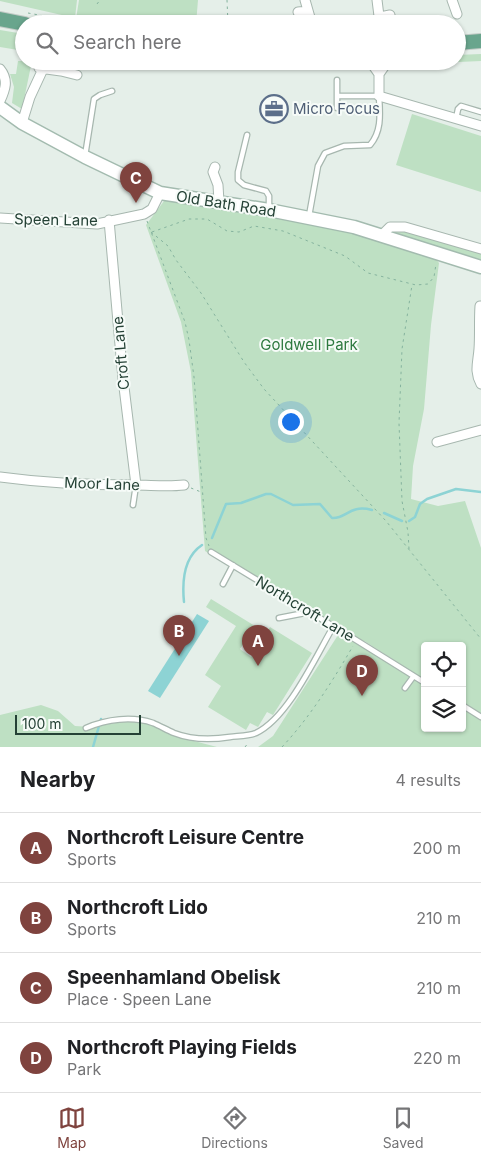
<!DOCTYPE html>
<meta charset="utf-8">
<style>
body{margin:0;font-family:Inter,sans-serif;background:#f6f6f6;color:#202124}
.controls{position:absolute;right:15px;bottom:15px;display:grid;overflow:hidden;border-radius:5px;box-shadow:0 1px 4px #0004}
.controls button{width:45px;height:45px;display:grid;place-items:center;padding:0;border:0;border-bottom:1px solid #e0e0e0;background:#fff;color:#202124;font:25px sans-serif}
.scale{position:absolute;left:15px;bottom:12px;width:126px;box-sizing:border-box;padding-left:5px;border:2px solid #244135;border-top:0;font-size:14px;line-height:18px;white-space:nowrap;color:#244135;-webkit-text-stroke:4px #f6fbf8;paint-order:stroke}
.you{position:absolute;left:290px;top:421px;width:18px;height:18px;margin:-12px;border:4px solid #fff;border-radius:50%;background:#1a73e8;box-shadow:0 0 0 8px #1a73e833}
.badge{display:grid;place-items:center;width:32px;height:32px;border-radius:50%;background:#7f433e;color:#fff;font-size:16px;font-weight:700}
.pin{position:absolute;translate:-50% -41px;filter:drop-shadow(0 1px 2px #0008)}
.pin::after{content:'';position:absolute;top:26px;width:18px;height:15px;background:inherit;clip-path:polygon(0 0,100% 0,50% 100%)}
.list{margin:0;padding:0;list-style:none}
h2{display:flex;justify-content:space-between;align-items:center;height:65px;margin:0;padding:0 20px;font-size:21px}
h2 small{font-size:16px;font-weight:400;color:#757577}
.list li{display:grid;grid-template-columns:32px 1fr auto;gap:15px;align-items:center;box-sizing:border-box;height:70px;padding:0 20px;border-top:1px solid #e0e0e0}
.list b{display:block;font-size:19px;white-space:nowrap}
.list p{margin:0;font-size:16px;white-space:nowrap;color:#757577}
.list em{font-size:16px;font-style:normal;color:#757577}
.icon{flex:none;width:28px;height:28px;fill:none;stroke:currentColor;stroke-width:2;stroke-linecap:round;stroke-linejoin:round}
.map{position:relative;flex:none;width:481px;height:747px;overflow:hidden}
.search{position:absolute;background:#fff;box-shadow:0 1px 4px #0004;left:15px;right:15px;top:15px;height:55px;display:flex;align-items:center;gap:12px;box-sizing:border-box;padding:0 18px;border-radius:28px;color:#757577;font-size:19px}
.sheet{height:345px;background:#fff}
nav{display:flex;justify-content:space-around;align-items:center;box-sizing:border-box;height:70px;border-top:1px solid #e0e0e0;background:#fff;font-size:14px;color:#757577}
nav a{display:grid;justify-items:center;gap:2px}
nav .on{color:#7f433e}
.map>svg:first-child{display:block}
</style>
<div class="map">
<svg width="481" height="747" viewBox="0 0 481 747">
<rect width="100%" height="100%" fill="#e5efe9"/>
<path fill="#bee0c3" d="M0,0H77L75,18L0,1Z
M79,0H198L196,24H116L76,19Z
M0,30L24,34V51L0,47Z
M481,54V61L393,65L397,61H457V55Z
M18,61H32L22,109L12,103L14,87L10,74H16Z
M412,114L481,136V192L396,165Z
M167,197L353,232L435,258L439,263L431,325L424,409L413,466L411,499L438,506L465,501L481,548V714L462,703V646H425V680L366,642L333,627L331,629L205,551L191,372L181,322L146,225Z
M390,227L481,249V267L382,235Z
M211,599L255,626L240,649L251,657L270,627L312,653L273,715L267,712L258,727L250,723L246,730L208,707L221,686L205,675L236,626L206,607Z
M340,632L425,684V728H462V708L481,719V747H258L273,736Z
M41,705L58,711L75,726L92,727L127,721L147,723L175,736L217,747H0V715Z"/>
<path fill="#8dd3d4" d="M197,614L209,621L160,698L148,691Z"/>
<g fill="none" stroke-linecap="round" stroke-linejoin="round">
<path stroke="#8dd3d4" stroke-width="2.5" d="M384,513L402,521
M409,521L415,517L420,504L427,499L456,489L481,492
M212,538L226,504L241,503L266,494H271L293,505L320,504L332,518C347,519 349,504 372,510
M184,602C182,582 184,557 202,545
M93,747L101,719"/>
<defs>
<path id="lane" d="M337,108V80
M456,119L458,109L461,106L481,112
M247,135L238,172V180L244,185L266,191L269,196V209
M85,156L94,99L100,95L112,91
M309,216L318,166L325,153L344,146L370,145C382,131 380,114 379,96H337
M133,505L136,485
M211,552L356,640L425,683
M223,584L233,565
M279,618L310,612
M405,688L413,677
M462,705L481,717
M86,728C107,719 132,716 153,723C160,726 167,730 174,733C192,740 211,740 230,737C238,736 249,736 256,733C288,718 315,658 333,627"/>
<path id="street" d="M305,0L311,21
M377,0L380,24
M452,0L457,14
M298,12L308,11
M380,17L390,15
M370,61L379,74
M388,61L379,74V96L481,126
M39,68L61,71L77,75
M0,69C9,80 5,90 0,101
M22,123L30,97L43,69
M215,167L213,172L218,185L219,202
M0,218L97,224L144,214L152,209L160,193
M109,220L123,379L136,485
M382,235L390,227H405L481,249
M480,306C479,320 480,335 479,349C478,363 474,371 481,384
M437,442L481,430
M0,477C44,483 90,485 134,485C151,485 167,487 184,485"/>
<path id="secondary" d="M0,107L22,123L85,157L160,193L269,210L354,227L481,267"/>
<path id="primary" d="M0,19L25,24
M457,43L481,41"/>
</defs>
<use href="#lane" stroke="#a7b7af" stroke-width="7"/>
<use href="#street" stroke="#a7b7af" stroke-width="11"/>
<use href="#secondary" stroke="#a3bbaf" stroke-width="15"/>
<use href="#primary" stroke="#c2cac6" stroke-width="16"/>
<path stroke="#85b39e" stroke-width="1" stroke-dasharray="2.5 4" stroke-linecap="butt" d="M227,0L228,24
M97,4L100,0
M28,13L88,24
M147,221L185,322L189,340L194,377L206,538L209,546
M151,232L168,246L176,260L201,293L244,362L264,389L386,521L481,639
M152,232L189,219H207L227,231L239,232L254,226L283,231L345,256L368,273L416,285L428,284L434,277L436,264
M191,488L201,492
M409,549L408,532L402,501L399,423L402,349L412,285
M245,747L249,742
M282,747C310,717 332,682 353,646"/>
<use href="#lane" stroke="#fff" stroke-width="4.5"/>
<use href="#street" stroke="#fff" stroke-width="9"/>
<use href="#secondary" stroke="#fff" stroke-width="12"/>
<use href="#primary" stroke="#69a58d" stroke-width="14"/>
</g>
<defs>
<symbol id="office-ring" viewBox="-11 -11 22 22"><circle r="9.5" fill="#f6fbf8" stroke="#5c6f8a" stroke-width="1.5"/><path d="M-6-3h4V-5.5h4V-3h4V5H-6ZM-1-4.5V-3h2v-1.5ZM-6 0V1H6V0Z" fill="#5c6f8a"/></symbol>
</defs>
<g fill-rule="evenodd">
<use href="#office-ring" x="258" y="93" width="32" height="32"/>
</g>
<g text-anchor="middle" stroke-width="4" stroke-linejoin="round" paint-order="stroke">
<g font-size="15" fill="#4e5e75" stroke="#f6fbf8" text-anchor="start">
<text x="293" y="114">Micro Focus</text>
</g>
<g font-size="15" fill="#244135" stroke="#f6fbf8">
<text transform="translate(226 204) rotate(9)" y="5">Old Bath Road</text>
<text transform="translate(56 220) rotate(1)" y="5">Speen Lane</text>
<text transform="translate(121 353) rotate(-95)" y="5">Croft Lane</text>
<text transform="translate(102 484) rotate(2)" y="5">Moor Lane</text>
<text transform="translate(305 609) rotate(31)" y="5">Northcroft Lane</text>
</g>
<g font-size="15" fill="#2d793f" stroke="#f6fbf8">
<text x="309" y="350">Goldwell Park</text>
</g>
</g>
</svg>
<div class="controls">
<button><svg class="icon" aria-label="locate" viewBox="0 0 24 24"><circle cx="12" cy="12" r="6"/><path d="M12 2v4M12 18v4M2 12h4M18 12h4"/></svg></button>
<button><svg class="icon" aria-label="layers" viewBox="0 0 24 24"><path d="M12 4l9 5-9 5-9-5zM3 14l9 5 9-5"/></svg></button>
</div>
<div class="scale">100 m</div>
<div class="you"></div>
<div class="pin badge" style="left:258px;top:666px">A</div>
<div class="pin badge" style="left:179px;top:656px">B</div>
<div class="pin badge" style="left:136px;top:203px">C</div>
<div class="pin badge" style="left:362px;top:696px">D</div>
<div class="search"><svg class="icon" aria-label="search" viewBox="0 0 24 24"><circle cx="10" cy="10" r="6"/><path d="M15 15l6 6"/></svg>Search here</div>
</div>
<section class="sheet">
<h2>Nearby<small>4 results</small></h2>
<ul class="list">
<li><span class="badge">A</span><div><b>Northcroft Leisure Centre</b><p>Sports</p></div><em>200 m</em></li>
<li><span class="badge">B</span><div><b>Northcroft Lido</b><p>Sports</p></div><em>210 m</em></li>
<li><span class="badge">C</span><div><b>Speenhamland Obelisk</b><p>Place · Speen Lane</p></div><em>210 m</em></li>
<li><span class="badge">D</span><div><b>Northcroft Playing Fields</b><p>Park</p></div><em>220 m</em></li>
</ul>
</section>
<nav>
<a class="on"><svg class="icon" aria-label="map" viewBox="0 0 24 24"><path d="M3 6l6-2 6 2 6-2v14l-6 2-6-2-6 2zM9 4v14M15 6v14"/></svg>Map</a>
<a><svg class="icon" aria-label="directions" viewBox="0 0 24 24"><path d="M12 3l9 9-9 9-9-9zM9 14v-3h6M13 9l2 2-2 2"/></svg>Directions</a>
<a><svg class="icon" aria-label="saved" viewBox="0 0 24 24"><path d="M7 4h10v16l-5-4-5 4z"/></svg>Saved</a>
</nav>
